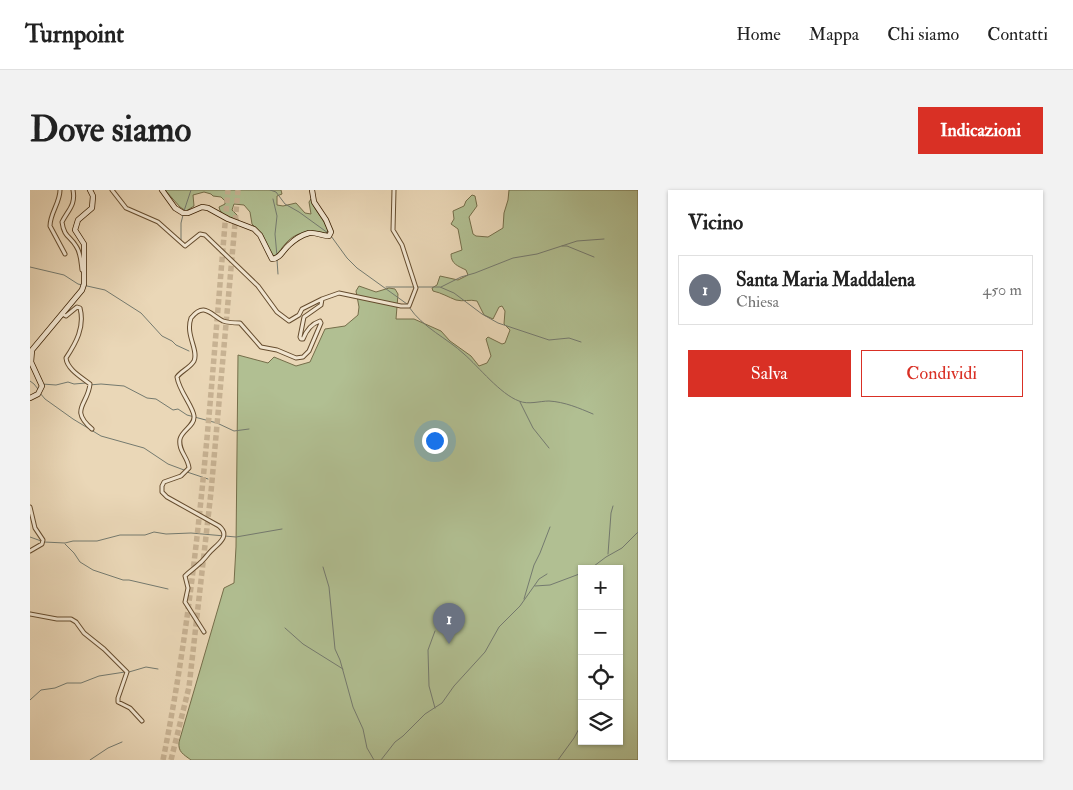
<!DOCTYPE html>
<html lang="it">
<meta charset="utf-8">
<style>
body{margin:0;font-family:"IM FELL Double Pica",serif;background:#f2f2f2;color:#222}
.controls{position:absolute;right:15px;bottom:15px;display:grid;overflow:hidden;border-radius:0px;box-shadow:0 1px 4px #0004}
.controls button{width:45px;height:45px;display:grid;place-items:center;padding:0;border:0;border-bottom:1px solid #e0e0e0;background:#fff;color:#222;font:25px sans-serif}
.you{position:absolute;left:404px;top:250px;width:18px;height:18px;margin:-12px;border:4px solid #fff;border-radius:50%;background:#1a73e8;box-shadow:0 0 0 8px #1a73e833}
.badge{display:grid;place-items:center;width:32px;height:32px;border-radius:50%;background:#d93025;color:#fff;font-size:16px;font-weight:700}
.pin{position:absolute;translate:-50% -41px;filter:drop-shadow(0 1px 2px #0008)}
.pin::after{content:'';position:absolute;top:26px;width:18px;height:15px;background:inherit;clip-path:polygon(0 0,100% 0,50% 100%)}
.list{margin:0;padding:0;list-style:none}
h2{display:flex;justify-content:space-between;align-items:center;height:65px;margin:0;padding:0 20px;font-size:21px}
h2 small{font-size:16px;font-weight:400;color:#767676}
.list li{display:grid;grid-template-columns:32px 1fr auto;gap:15px;align-items:center;box-sizing:border-box;height:70px;margin:0 10px 10px;padding:0 10px;border:1px solid #e0e0e0;border-radius:0px}
.list b{display:block;font-size:19px;white-space:nowrap}
.list p{margin:0;font-size:16px;white-space:nowrap;color:#767676}
.list em{font-size:16px;font-style:normal;color:#767676}
.actions{display:flex;gap:10px;padding:15px 20px}
.actions a{flex:1;padding:11px 0;border:1px solid #d93025;border-radius:0px;text-align:center;font-size:18px;color:#d93025}
.actions .main{background:#d93025;color:#fff}
.icon{flex:none;width:28px;height:28px;fill:none;stroke:currentColor;stroke-width:2;stroke-linecap:round;stroke-linejoin:round}
.map{position:relative;flex:none;width:608px;height:570px;overflow:hidden;border-radius:0px}
header{display:flex;align-items:center;gap:30px;box-sizing:border-box;height:70px;padding:0 25px;background:#fff;border-bottom:1px solid #e0e0e0}
header strong{font-size:24px}
nav{display:flex;gap:28px;margin-inline-start:auto;font-size:18px}
.intro{display:flex;align-items:center;justify-content:space-between;box-sizing:border-box;height:120px;padding:0 30px}
h1{margin:0;font-size:35px}
.button{padding:12px 22px;border-radius:0px;background:#d93025;color:#fff;font-size:18px;font-weight:700}
main{display:flex;gap:30px;padding:0 30px}
aside{flex:1;background:#fff;border-radius:0px;box-shadow:0 1px 4px #0004}
.map>svg:first-child{display:block}
</style>
<header>
<strong>Turnpoint</strong>
<nav><a>Home</a><a>Mappa</a><a>Chi siamo</a><a>Contatti</a></nav>
</header>
<div class="intro"><h1>Dove siamo</h1><a class="button">Indicazioni</a></div>
<main>
<div class="map">
<svg width="608" height="570" viewBox="0 0 608 570">
<rect width="100%" height="100%" fill="#ead7b7"/>
<filter id="stains"><feTurbulence type="fractalNoise" baseFrequency=".004" numOctaves="4"/><feColorMatrix values="0 0 0 0 .2 0 0 0 0 .09 0 0 0 0 .02 0 0 0 .5 -.17"/></filter>
<radialGradient id="worn" r=".72"><stop offset=".6" stop-color="#630" stop-opacity="0"/><stop offset="1" stop-color="#630" stop-opacity=".3"/></radialGradient>
<path fill="#b1bf92" stroke="#756e4a" fill-rule="evenodd" d="M135,0H251L252,4L247,6V15L253,16L266,13L275,23L281,24L279,12L281,9C284,21 295,29 298,41L295,44C280,40 267,41 256,53C252,57 250,62 245,66L242,65L232,44L222,34L220,22L214,15L204,14L202,20L207,25L208,30C201,27 190,26 189,17L195,14V11L191,7L183,6L181,4L174,2L163,5L164,16L156,21L150,17Z
M479,0H608V570H161C153,564 148,562 149,552L194,398L204,393L206,357L208,165L238,173L244,167L266,176L280,172L295,139L315,136L328,125L329,117L326,101L329,96L346,102L359,98L365,99L368,104L366,129H384L411,141L420,151L441,166L449,176L457,173L461,166L456,149L458,147L472,154L475,153L480,140L474,134L475,121L472,116L469,117L463,129L454,125L447,111C440,109 433,112 426,110C418,107 412,103 403,101L402,98L407,95L410,86L428,90L438,85L436,80C428,76 421,74 421,64L432,60L428,39L421,34L424,29L423,21L434,16L436,11L442,5L445,6L447,16L439,27L443,44L446,46L458,47L473,38L474,23L478,10ZM552,379H589V551H552Z"/>
<g fill="none" stroke-linecap="round" stroke-linejoin="round">
<path stroke="#747a6f" stroke-width="1" d="M240,0L246,2L255,14L269,22L298,43
M243,9L247,26L245,44L247,66
M154,21L161,0
M301,46L317,68L327,78L377,114
M151,50V33L153,25
M532,56H537L564,67
M247,70L248,84
M0,77L34,85L48,94L75,100L111,123L132,146L142,151L146,155L159,161
M356,97H410L424,103L452,124L468,133L519,150L539,148L551,152
M411,97L431,87L445,83L483,68L507,64L547,51L574,49
M379,117C393,138 417,148 434,164C449,177 470,204 489,211C498,215 510,211 519,211C535,212 549,218 563,224
M0,191L4,194L8,199
M12,194L26,195L38,192L44,194L56,193L59,195L71,194L94,196L117,208L126,209L143,220L148,219L157,225L187,233L204,241L219,239
M10,203L15,209L43,229L71,246L114,258L138,274L154,280
M490,212L503,238L519,258
M157,282L178,289
M0,347L14,352L35,353L43,351H67L90,345H115L124,342L136,344L161,343L206,347L252,339
M35,354L44,363L50,372L63,380L93,390H99L138,399
M578,364L581,323L583,316
M293,377L299,397L305,459L310,470L323,517L333,539L337,558L344,570
M560,379L576,367L592,358L608,342
M505,396L520,395L552,383
M494,409L504,375L510,363L520,337
M255,438L273,454L313,479
M99,482L116,477L128,479
M0,510L11,500L25,498L37,493H51L69,486L95,482
M405,518L399,496L398,460L405,441
M60,570L78,558L92,552
M351,570L365,552L373,546L395,524L412,513L424,496L455,462L469,437L490,416L509,389L517,384
M528,570L544,548L552,533"/>
<path stroke="#c7b293" stroke-width="5.5" stroke-dasharray="5.5 3" stroke-linecap="butt" d="M133,570C171,383 181,190 198,0
M141,570L159,497L181,302L208,0"/>
<defs>
<path id="street" d="M30,0C30,13 20,23 20,36L35,64
M43,0C46,15 38,20 32,32C34,47 40,46 46,56C51,63 51,72 52,80
M82,0L96,18L128,32L155,56L170,44L175,45L228,96L247,122L259,131L269,125L272,119L292,109L309,103L371,116H379L386,98L372,55L363,40L364,0
M32,124L36,126L47,117L50,118C55,137 46,153 36,168C37,179 51,187 60,194C58,215 39,219 62,239
M0,317L5,338L13,350L12,354L0,361
M0,424L27,429H41L46,432L54,443L74,459L97,482L88,508V512L100,518L112,531
M174,442L155,412L158,398L155,386C160,381 165,378 170,373C174,370 177,365 181,361C188,354 201,346 189,336L137,307L132,302V296L134,292L151,286L159,278C158,267 148,261 150,249C152,240 165,236 164,226C163,216 149,201 147,187C151,181 160,178 164,171C169,160 155,145 161,128C174,112 180,124 193,131C199,133 204,133 210,133L231,157L247,160L266,168L273,167L279,161L291,133L290,131C281,134 276,141 273,149H271L270,147L274,127L291,115L292,109"/>
<path id="secondary" d="M132,0L145,18L153,23H158L172,17L178,18L198,29L224,39L230,45L242,69C250,69 253,60 259,55C264,50 272,45 279,43C285,42 293,46 299,46L301,42L296,30L284,12L282,0
M0,208L8,204L12,196L1,172L2,160L52,100L54,94V54L45,40L48,30L62,18L63,6L60,0"/>
</defs>
<use href="#street" stroke="#654c2e" stroke-width="5"/>
<use href="#secondary" stroke="#391e01" stroke-width="6"/>
<use href="#street" stroke="#f1e5d0" stroke-width="3"/>
<use href="#secondary" stroke="#f1e5d0" stroke-width="4.5"/>
</g>
<rect width="100%" height="100%" filter="url(#stains)"/>
<rect width="100%" height="100%" fill="url(#worn)"/>
</svg>
<div class="controls">
<button>+</button>
<button>−</button>
<button><svg class="icon" aria-label="locate" viewBox="0 0 24 24"><circle cx="12" cy="12" r="6"/><path d="M12 2v4M12 18v4M2 12h4M18 12h4"/></svg></button>
<button><svg class="icon" aria-label="layers" viewBox="0 0 24 24"><path d="M12 4l9 5-9 5-9-5zM3 14l9 5 9-5"/></svg></button>
</div>
<div class="you"></div>
<div class="pin badge" style="left:419px;top:454px;background:#6b7280">1</div>
</div>
<aside>
<h2>Vicino<small></small></h2>
<ul class="list">
<li><span class="badge" style="background:#6b7280">1</span><div><b>Santa Maria Maddalena</b><p>Chiesa</p></div><em>450 m</em></li>
</ul>
<div class="actions"><a class="main">Salva</a><a>Condividi</a></div>
</aside>
</main>
